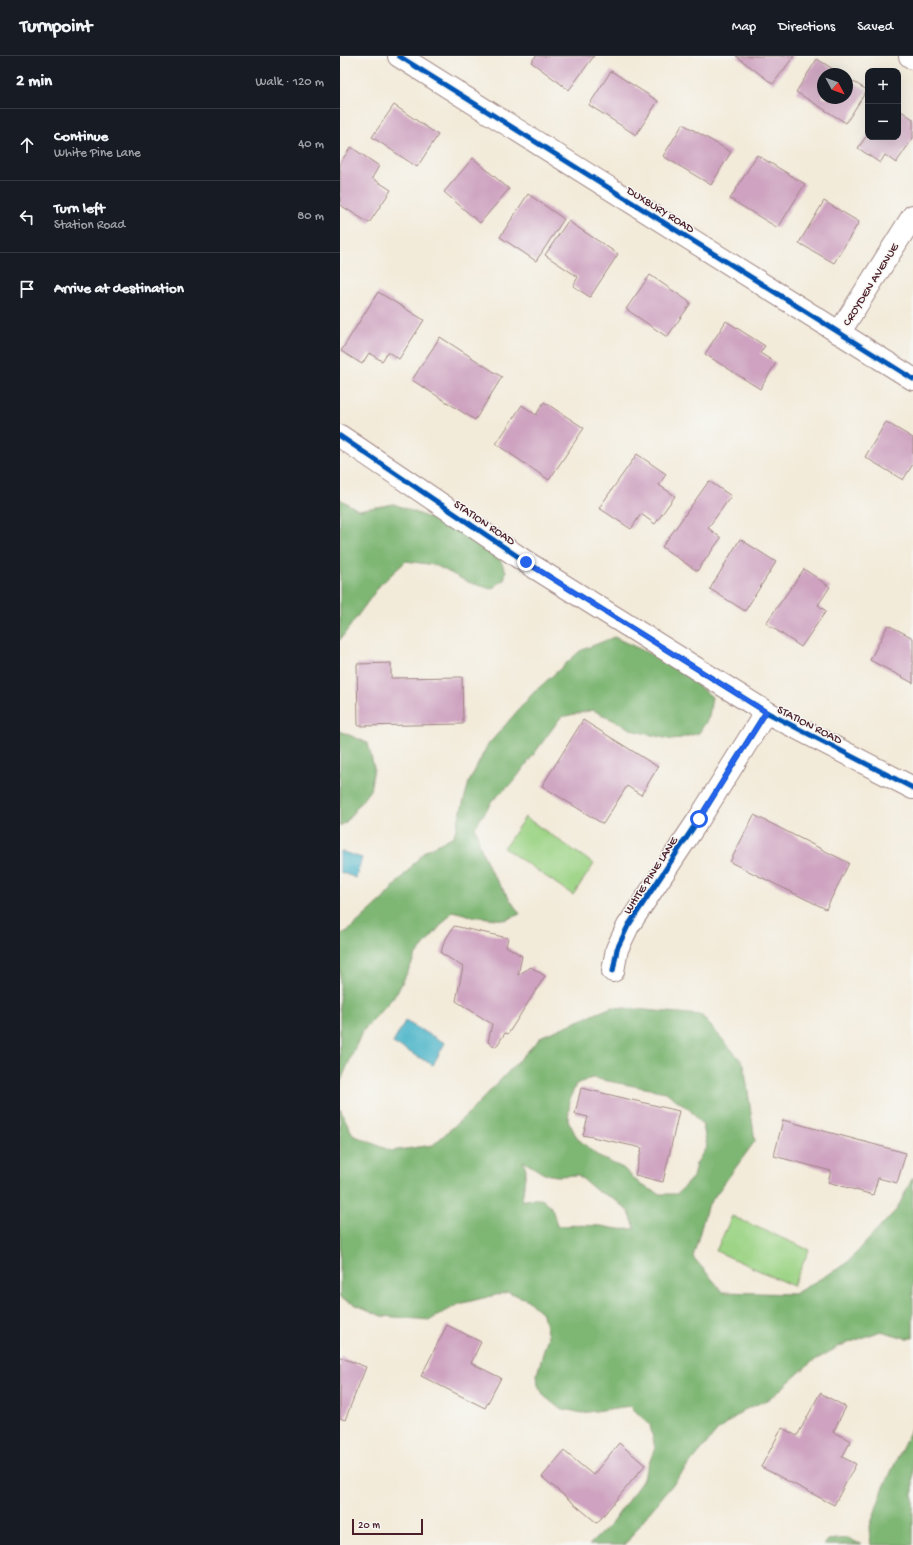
<!DOCTYPE html>
<meta charset="utf-8">
<style>
body{margin:0;font-family:"Gochi Hand",sans-serif;background:#242831;color:#f1f3f6}
.controls{position:absolute;right:12px;top:12px;display:grid;overflow:hidden;border-radius:8px;box-shadow:0 4px 16px #0002}
.controls button{width:36px;height:36px;display:grid;place-items:center;padding:0;border:0;border-bottom:1px solid #363941;background:#171b24;color:#f1f3f6;font:20px sans-serif}
.compass{position:absolute;left:477px;top:12px;width:36px;height:36px;border-radius:50%;background:#171b24;box-shadow:0 4px 16px #0002;rotate:131deg}
.scale{position:absolute;left:12px;bottom:10px;width:71px;box-sizing:border-box;padding-left:4px;border:2px solid #4a1f2b;border-top:0;font-size:11px;line-height:14px;white-space:nowrap;color:#4a1f2b;-webkit-text-stroke:3px #f6f6f2;paint-order:stroke}
.stop{position:absolute;width:12px;height:12px;margin:-9px;border:3px solid #2563eb;border-radius:50%;background:#fff}
.stop.end{background:#2563eb;border-color:#fff;box-shadow:0 1px 4px #0008}
.list{margin:0;padding:0;list-style:none}
h2{display:flex;justify-content:space-between;align-items:center;height:52px;margin:0;padding:0 16px;font-size:17px}
h2 small{font-size:13px;font-weight:400;color:#9ea1a6}
.list li{display:grid;grid-template-columns:26px 1fr auto;gap:12px;align-items:center;box-sizing:border-box;height:72px;padding:0 16px;border-top:1px solid #363941}
.list b{display:block;font-size:15px;white-space:nowrap}
.list p{margin:0;font-size:13px;white-space:nowrap;color:#9ea1a6}
.list em{font-size:13px;font-style:normal;color:#9ea1a6}
.icon{flex:none;width:22px;height:22px;fill:none;stroke:currentColor;stroke-width:2;stroke-linecap:round;stroke-linejoin:round}
.map{position:relative;flex:none;width:573px;height:1489px;overflow:hidden}
header{display:flex;align-items:center;gap:24px;box-sizing:border-box;height:56px;padding:0 20px;background:#171b24;border-bottom:1px solid #363941}
header strong{font-size:19px}
nav{display:flex;gap:22px;margin-inline-start:auto;font-size:14px}
main{display:flex}
aside{flex:1;background:#171b24}
.map>svg:first-child{display:block}
</style>
<header>
<strong>Turnpoint</strong>
<nav><a>Map</a><a>Directions</a><a>Saved</a></nav>
</header>
<main>
<aside>
<h2>2 min<small>Walk · 120 m</small></h2>
<ul class="list">
<li><svg class="icon" aria-label="ahead" viewBox="0 0 24 24"><path d="M12 20V5M6 11l6-6 6 6"/></svg><div><b>Continue</b><p>White Pine Lane</p></div><em>40 m</em></li>
<li><svg class="icon" aria-label="left" viewBox="0 0 24 24"><path d="M17 20v-9H6M10 6l-5 5 5 5"/></svg><div><b>Turn left</b><p>Station Road</p></div><em>80 m</em></li>
<li><svg class="icon" aria-label="arrive" viewBox="0 0 24 24"><path d="M6 21V4h12l-3 4 3 4H6"/></svg><div><b>Arrive at destination</b></div></li>
</ul>
</aside>
<div class="map">
<svg width="573" height="1489" viewBox="0 0 573 1489">
<rect width="100%" height="100%" fill="#f6f6f2"/>
<filter id="ink" filterUnits="userSpaceOnUse"><feTurbulence type="fractalNoise" baseFrequency=".025" numOctaves="2"/><feDisplacementMap in="SourceGraphic" scale="8" xChannelSelector="R" yChannelSelector="G"/><feConvolveMatrix kernelMatrix="1 2 1 2 8 2 1 2 1" color-interpolation-filters="sRGB"/></filter>
<filter id="wash" filterUnits="userSpaceOnUse"><feTurbulence type="fractalNoise" baseFrequency=".012" numOctaves="4" result="noise"/><feDisplacementMap in="SourceGraphic" scale="16" xChannelSelector="R" yChannelSelector="G"/><feGaussianBlur stdDeviation="0.9" result="paint"/><feColorMatrix in="noise" values="0 0 0 0 0 0 0 0 0 0 0 0 0 0 0 0 0 1.4 0 .05"/><feComposite in="paint" operator="in"/></filter>
<g filter="url(#wash)">
<rect width="100%" height="100%" fill="#f3ebda"/>
<path fill="#9dd486" stroke="#747a58" d="M185,761L254,808L233,839L164,792Z
M392,1160L469,1194L453,1230L376,1195Z"/>
<path fill="#7eb673" stroke="#646a4f" fill-rule="evenodd" d="M0,443L18,454L54,448L122,475L158,500L166,515L164,524L151,533L128,526L95,509L66,505L40,529L0,584Z
M274,581L332,608L372,641L369,661L359,677L333,684L295,675L253,654L221,661L174,725L153,744L135,771L140,790L151,816L180,858L165,864L131,860L113,855L76,899L57,937L22,976L0,1027V879L9,874L43,843L85,795L114,780L129,726L147,690L193,637L240,595Z
M0,675L28,687L34,712L30,734L6,766L0,770Z
M272,951L361,959L404,1008L415,1085L367,1151L353,1201L383,1236L454,1238L506,1208L557,1153L573,1121V1282H565L541,1275L500,1290L470,1307L431,1342L404,1354L377,1375L304,1463L285,1489H249L271,1468L302,1425L315,1392L310,1369L290,1350L242,1357L219,1352L204,1340L198,1329L197,1318L208,1280L203,1258L186,1243L168,1236L119,1248L90,1264L42,1260L0,1242V1053L13,1079L51,1095L93,1089L132,1054L202,980ZM252,1022L326,1036L350,1054L363,1070L367,1090L356,1108L353,1121L337,1138H320L301,1129L283,1112L259,1101L237,1082L228,1064L230,1043L236,1028ZM183,1105L204,1118L217,1120L238,1119L257,1135L273,1142L289,1156L295,1172C283,1175 273,1172 261,1170C246,1169 232,1169 217,1170C214,1159 212,1144 198,1143C193,1142 187,1144 182,1145L186,1113Z
M573,1369V1489H531L529,1473L543,1433Z
M508,1482L522,1489H484L488,1484Z"/>
<path fill="#4ab4c8" stroke="#4a6a7a" d="M0,795L22,802L16,822L0,816Z
M65,965L105,987L93,1009L53,987Z"/>
<g id="blocks">
<path fill="#cea2c0" d="M196,0H254L229,34L191,6Z
M396,0H454L433,28Z
M477,3L501,18H483V42H507V22L527,34L506,67L456,36Z
M271,15L318,45L296,79L249,49Z
M54,49L98,79L77,111L32,81Z
M558,53L573,63V82L556,107L545,99L540,107L518,92L528,78V81H558Z
M343,68L391,96L371,129L323,100Z
M11,91L39,110L32,122L51,134L29,167L0,149V107Z
M417,99L465,128L438,172L390,143Z
M133,102L169,133L140,167L104,136Z
M188,138L224,163L196,205L160,181Z
M484,145L519,166L494,207L459,187Z
M228,165L278,198L250,241L233,230L238,221L205,199Z
M310,219L351,247L327,281L286,253Z
M38,236L84,264L59,303L48,296L42,305L29,297L22,308L1,295Z
M386,265L425,290L420,297L436,307L420,333L365,298Z
M100,281L162,321L135,364L72,324Z
M204,346L244,372L209,424L156,388L182,349L196,359Z
M546,366L573,382V408L563,424L525,401Z
M297,398L326,418L319,429L335,440L315,468L301,458L291,473L259,452Z
M369,425L391,440L368,472L381,482L357,515L322,491Z
M400,483L436,506L405,555L370,533Z
M464,513L490,531L478,549L486,555L461,591L426,567Z
M548,569L573,582V627L530,604Z
M51,607V622L122,621L123,668L18,670L17,608Z
M243,664L318,711L301,739L287,730L263,768L202,730Z
M414,759L509,807L486,853L390,806Z
M114,870L168,882L166,890L182,900L178,919L191,911L205,920L168,978L165,977L156,991L148,986L152,968L116,945L123,911L101,897L104,886Z
M241,1032L339,1055L323,1126L295,1119L302,1092L243,1079L248,1061L235,1058Z
M443,1064L566,1097L557,1127L538,1122L533,1139L488,1126L491,1115L434,1100Z
M107,1269L141,1286L131,1307L161,1322L145,1352L81,1320Z
M0,1301L26,1311L5,1364L0,1362Z
M480,1337L506,1351L493,1376L511,1385L502,1401L516,1408L494,1449L421,1411L442,1372L457,1380Z
M279,1387L305,1409L257,1467L202,1421L224,1395L253,1419Z"/>
</g>
</g>
<g filter="url(#ink)">
<use href="#blocks" fill-opacity="0" stroke="#9e8582" stroke-width="1"/>
<g fill="none" stroke-linecap="round" stroke-linejoin="round">
<defs>
<path id="minor" d="M59,0L573,323
M570,0L573,2
M499,277L573,160
M0,380L186,506L426,656L573,732
M273,915L277,893L288,870L359,763L426,656"/>
</defs>
<use href="#minor" stroke="#9e8582" stroke-width="24"/>
<use href="#minor" stroke="#fff" stroke-width="22"/>
<defs>
<path id="cycleway" d="M59,0L573,323
M0,380L186,506L426,656L573,732
M273,915L277,893L288,870L359,763L426,656"/>
</defs>
<use href="#cycleway" stroke="#f6f6f2" stroke-width="8"/>
<use href="#cycleway" stroke="#0057b8" stroke-width="5"/>
</g>
</g>
<g fill="none" stroke-linecap="round" stroke-linejoin="round" filter="url(#ink)">
<path stroke="#2563eb" stroke-width="5" d="M186,506L426,656L359,763"/>
</g>
<g text-anchor="middle" stroke-width="3" stroke-linejoin="round" paint-order="stroke">
<g font-size="12" fill="#4a1f2b" stroke="#f6f6f2">
<text transform="translate(321 153) rotate(32)" y="4">DUXBURY ROAD</text>
<text transform="translate(530 228) rotate(-58)" y="4">CROYDEN AVENUE</text>
<text transform="translate(145 466) rotate(34)" y="4">STATION ROAD</text>
<text transform="translate(470 668) rotate(27)" y="4">STATION ROAD</text>
<text transform="translate(310 819) rotate(-57)" y="4">WHITE PINE LANE</text>
</g>
</g>
</svg>
<div class="controls">
<button>+</button>
<button>−</button>
</div>
<svg class="compass" viewBox="-18 -18 36 36"><path d="M0-13l5 13h-10z" fill="#e53935"/><path d="M0 13l5-13h-10z" fill="#9ea1a6"/></svg>
<div class="scale">20 m</div>
<div class="stop" style="left:359px;top:763px"></div>
<div class="stop end" style="left:186px;top:506px"></div>
</div>
</main>
